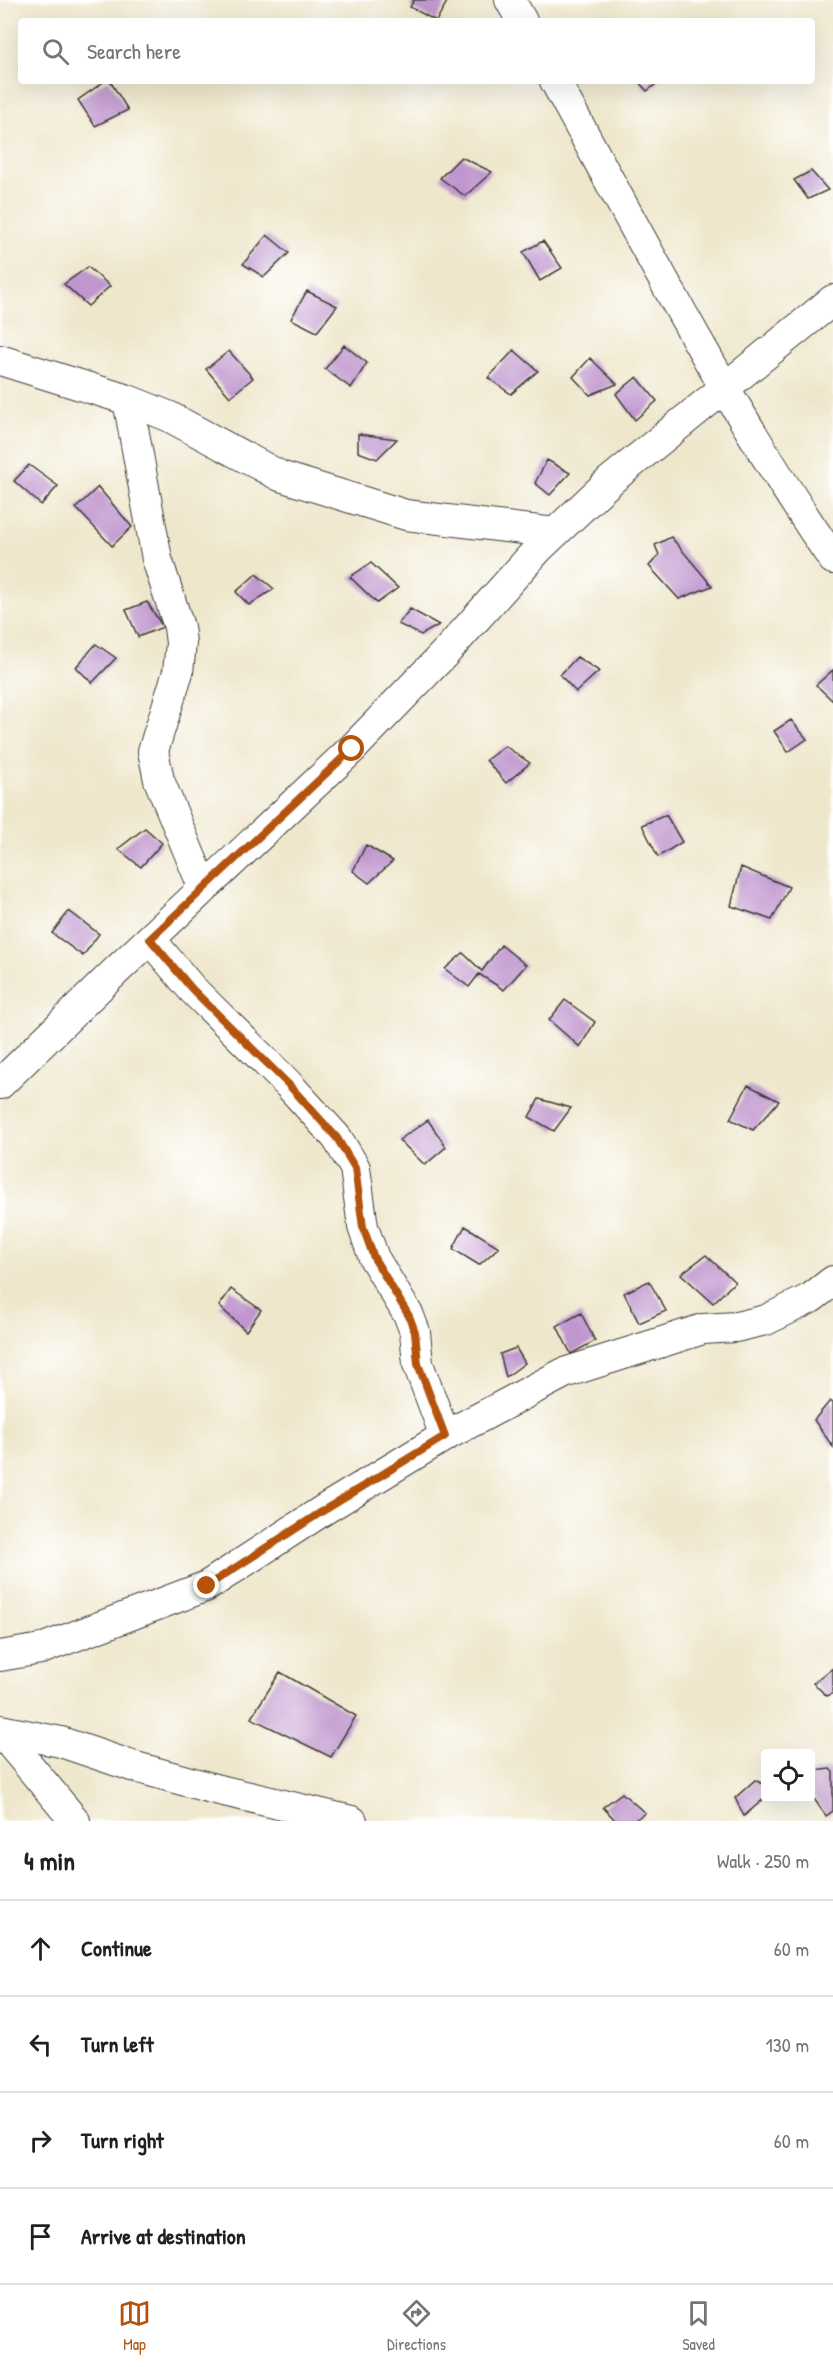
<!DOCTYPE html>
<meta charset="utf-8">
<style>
body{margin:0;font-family:"Patrick Hand",sans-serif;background:#f2f2f2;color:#202124}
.controls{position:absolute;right:18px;bottom:18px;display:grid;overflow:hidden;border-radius:6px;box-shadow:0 6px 24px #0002}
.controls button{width:54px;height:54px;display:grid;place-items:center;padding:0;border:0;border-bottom:2px solid #e0e0e0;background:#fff;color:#202124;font:30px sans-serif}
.stop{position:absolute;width:18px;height:18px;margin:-14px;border:4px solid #b45309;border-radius:50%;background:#fff}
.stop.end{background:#b45309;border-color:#fff;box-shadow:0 2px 6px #0008}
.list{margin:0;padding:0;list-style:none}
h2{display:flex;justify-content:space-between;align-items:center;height:78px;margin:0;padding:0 24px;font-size:26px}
h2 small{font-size:20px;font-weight:400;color:#757577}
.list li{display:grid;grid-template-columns:39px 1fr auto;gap:18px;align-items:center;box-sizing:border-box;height:96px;padding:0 24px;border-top:2px solid #e0e0e0}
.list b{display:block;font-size:22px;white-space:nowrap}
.list em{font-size:20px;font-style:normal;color:#757577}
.icon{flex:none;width:33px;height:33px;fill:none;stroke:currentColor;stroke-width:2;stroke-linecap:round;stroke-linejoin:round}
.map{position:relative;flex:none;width:833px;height:1821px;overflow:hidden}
.search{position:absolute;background:#fff;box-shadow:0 6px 24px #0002;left:18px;right:18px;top:18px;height:66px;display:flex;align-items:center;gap:15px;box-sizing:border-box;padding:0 21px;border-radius:6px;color:#757577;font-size:22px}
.sheet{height:462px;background:#fff}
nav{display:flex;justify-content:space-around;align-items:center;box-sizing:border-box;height:84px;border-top:2px solid #e0e0e0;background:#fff;font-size:16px;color:#757577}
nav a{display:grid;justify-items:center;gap:3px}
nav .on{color:#b45309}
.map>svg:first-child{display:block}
</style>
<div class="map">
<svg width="833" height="1821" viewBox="0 0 833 1821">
<rect width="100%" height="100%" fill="#fff"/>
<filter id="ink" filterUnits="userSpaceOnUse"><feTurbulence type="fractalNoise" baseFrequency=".0167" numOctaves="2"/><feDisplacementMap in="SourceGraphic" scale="12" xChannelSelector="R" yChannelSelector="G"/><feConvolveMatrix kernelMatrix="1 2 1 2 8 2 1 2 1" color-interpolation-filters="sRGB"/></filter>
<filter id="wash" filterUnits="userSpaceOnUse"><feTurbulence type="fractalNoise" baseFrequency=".008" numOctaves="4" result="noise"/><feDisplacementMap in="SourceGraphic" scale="24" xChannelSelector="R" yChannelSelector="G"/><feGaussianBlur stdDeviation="1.35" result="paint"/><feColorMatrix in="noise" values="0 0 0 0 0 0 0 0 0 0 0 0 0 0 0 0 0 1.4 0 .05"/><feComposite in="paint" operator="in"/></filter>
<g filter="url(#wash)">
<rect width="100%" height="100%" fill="#efe7cc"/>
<g id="blocks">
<path fill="#c096ce" d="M414,0H448L436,21L410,7Z
M105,81H110L128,110L95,126L78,100Z
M638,81H660L647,91Z
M461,157L492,172L465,196L440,178Z
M811,171L828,190L808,199L794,180Z
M267,235L289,253L264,277L243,264Z
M543,241L562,268L540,281L523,252Z
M88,267L110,286L88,306L64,284Z
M307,291L337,306L317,332L291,319Z
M344,345L367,363L351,388L325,369Z
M514,350L538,371L511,394L488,378Z
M229,351L253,378L230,397L206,369Z
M590,358L617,384L590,395L573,377Z
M637,377L657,401L635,420L616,394Z
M358,434L397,439L377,459L358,452Z
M547,460L570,473L550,495L535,483Z
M29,465L58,486L41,505L14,481Z
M98,487L132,527L112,546L76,508Z
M671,537L712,586L679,599L649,566L659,555L655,545Z
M371,563L398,588L377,603L350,577Z
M256,574L274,589L249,605L236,592Z
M147,602L163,627L138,637L126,610Z
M410,609L439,625L421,635L398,624Z
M96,644L116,658L92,683L76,667Z
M577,657L599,671L576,692L560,675Z
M833,670V701L816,685Z
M791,720L807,739L788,752L774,731Z
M505,746L530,763L506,783L486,760Z
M666,815L682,842L658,857L642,825Z
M145,828L162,843L141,867L118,849Z
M366,845L393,861L369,883L353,871Z
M741,867L789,887L772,920L731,906Z
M69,911L99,934L83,956L52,933Z
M501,945L526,965L504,990L479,974L469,987L445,969L463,953L482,971Z
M565,1000L595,1022L580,1047L549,1020Z
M748,1085L779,1101L753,1130L730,1119Z
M539,1099L571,1108L554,1131L529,1117Z
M428,1120L446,1147L425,1165L399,1140Z
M465,1226L499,1247L479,1265L453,1249Z
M706,1255L735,1282L713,1303L681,1274Z
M649,1281L666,1311L639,1323L624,1293Z
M231,1289L261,1310L246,1331L219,1306Z
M581,1313L595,1341L571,1354L557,1326Z
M516,1348L525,1363L506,1377L500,1354Z
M830,1401L833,1403V1447L814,1420Z
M833,1668V1693L827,1696L813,1683Z
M280,1672L356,1716L331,1757L251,1718Z
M830,1769L833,1772V1811L826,1816L810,1793V1775L814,1771Z
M755,1780L766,1786V1797L744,1816L735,1798Z
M622,1793L645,1813L633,1821H616L603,1807Z"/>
</g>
</g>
<g filter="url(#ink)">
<use href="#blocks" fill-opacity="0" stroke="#3c3a36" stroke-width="1.5"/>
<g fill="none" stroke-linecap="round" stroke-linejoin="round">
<defs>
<path id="minor" d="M510,0L522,21
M555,81C644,243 728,407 833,559
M0,360L128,400L168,416L280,476L406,515L555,533
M128,400L157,559L179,627L181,643L178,672L153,751L159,780L204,889
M150,939L192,989L288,1084L337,1138L355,1168L363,1227L374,1258L409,1316L415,1332L418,1364L445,1436
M0,1084L117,970L352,749L447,651L539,548L611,480L833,300
M0,1656L41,1649L207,1586L325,1509L445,1436L564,1373L703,1329L736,1327L766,1320L811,1298L833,1281
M0,1730L61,1742L132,1766L215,1789L352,1821
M0,1731L75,1821"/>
</defs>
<use href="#minor" stroke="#3c3a36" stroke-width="32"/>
<use href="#minor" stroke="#fff" stroke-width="30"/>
</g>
</g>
<g fill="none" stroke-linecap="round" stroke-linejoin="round" filter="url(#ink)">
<path stroke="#b45309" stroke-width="8" d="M207,1586L326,1509L445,1436L418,1364L415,1332L409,1316L374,1258L363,1227L355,1168L337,1138L288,1084L192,989L150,939L352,749"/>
</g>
</svg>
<div class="controls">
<button><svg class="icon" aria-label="locate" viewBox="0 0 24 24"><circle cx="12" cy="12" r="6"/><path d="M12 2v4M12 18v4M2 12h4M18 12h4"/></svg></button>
</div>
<div class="stop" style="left:352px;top:749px"></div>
<div class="stop end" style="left:207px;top:1586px"></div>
<div class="search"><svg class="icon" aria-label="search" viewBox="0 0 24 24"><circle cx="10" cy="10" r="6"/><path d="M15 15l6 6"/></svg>Search here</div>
</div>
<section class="sheet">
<h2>4 min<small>Walk · 250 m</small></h2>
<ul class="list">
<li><svg class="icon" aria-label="ahead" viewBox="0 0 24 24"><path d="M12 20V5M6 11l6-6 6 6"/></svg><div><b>Continue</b></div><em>60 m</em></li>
<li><svg class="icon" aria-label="left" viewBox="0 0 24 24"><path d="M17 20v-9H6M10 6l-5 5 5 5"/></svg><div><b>Turn left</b></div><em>130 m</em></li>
<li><svg class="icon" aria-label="right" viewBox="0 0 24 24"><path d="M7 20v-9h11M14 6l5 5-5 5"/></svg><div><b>Turn right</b></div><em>60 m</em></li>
<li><svg class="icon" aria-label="arrive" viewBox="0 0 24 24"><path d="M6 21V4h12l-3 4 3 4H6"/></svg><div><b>Arrive at destination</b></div></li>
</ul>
</section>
<nav>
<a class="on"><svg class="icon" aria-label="map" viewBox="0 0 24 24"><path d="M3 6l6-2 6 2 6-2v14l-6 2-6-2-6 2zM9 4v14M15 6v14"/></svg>Map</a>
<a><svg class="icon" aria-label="directions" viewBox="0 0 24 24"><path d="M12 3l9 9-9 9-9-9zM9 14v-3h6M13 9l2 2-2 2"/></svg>Directions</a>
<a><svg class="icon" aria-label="saved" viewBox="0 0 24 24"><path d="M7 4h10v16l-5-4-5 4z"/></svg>Saved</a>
</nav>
